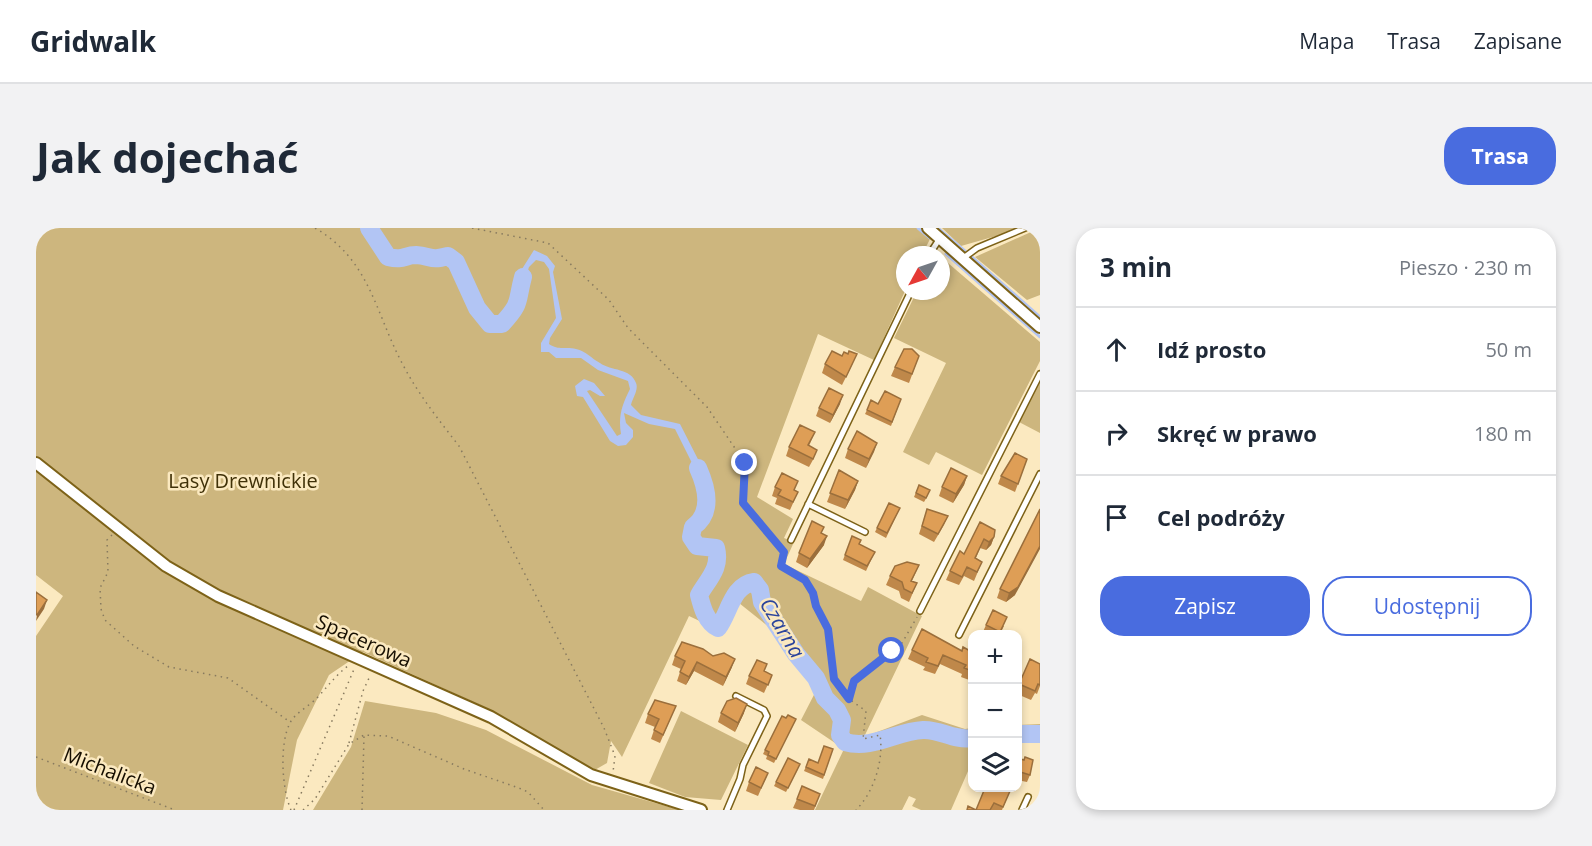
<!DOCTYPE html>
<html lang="pl">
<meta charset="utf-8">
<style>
body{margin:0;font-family:"Open Sans",sans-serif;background:#f2f2f3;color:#1f2937}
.controls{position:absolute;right:18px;bottom:18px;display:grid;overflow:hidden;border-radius:12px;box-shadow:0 3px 9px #0003}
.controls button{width:54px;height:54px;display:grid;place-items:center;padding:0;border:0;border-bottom:2px solid #e0e1e3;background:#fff;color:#1f2937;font:30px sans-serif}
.compass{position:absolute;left:860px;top:18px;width:54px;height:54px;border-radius:50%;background:#fff;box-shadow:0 3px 9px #0003;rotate:230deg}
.stop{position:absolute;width:18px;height:18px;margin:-14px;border:4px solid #496cdf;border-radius:50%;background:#fff}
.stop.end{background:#496cdf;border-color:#fff;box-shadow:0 2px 6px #0008}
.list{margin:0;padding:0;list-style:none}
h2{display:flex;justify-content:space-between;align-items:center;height:78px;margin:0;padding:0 24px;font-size:26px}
h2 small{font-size:20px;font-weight:400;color:#747a83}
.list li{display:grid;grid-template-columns:39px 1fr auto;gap:18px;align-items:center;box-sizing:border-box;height:84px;padding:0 24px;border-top:2px solid #e0e1e3}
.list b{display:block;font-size:22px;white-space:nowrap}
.list em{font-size:20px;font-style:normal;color:#747a83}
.actions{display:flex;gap:12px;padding:18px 24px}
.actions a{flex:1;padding:14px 0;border:2px solid #496cdf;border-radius:24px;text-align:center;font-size:21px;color:#496cdf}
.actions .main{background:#496cdf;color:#fff}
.icon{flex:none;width:33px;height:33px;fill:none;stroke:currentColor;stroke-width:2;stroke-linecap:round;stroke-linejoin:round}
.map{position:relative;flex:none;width:1004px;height:582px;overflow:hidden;border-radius:24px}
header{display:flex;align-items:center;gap:36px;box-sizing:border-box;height:84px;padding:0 30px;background:#fff;border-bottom:2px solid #e0e1e3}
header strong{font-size:28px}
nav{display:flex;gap:33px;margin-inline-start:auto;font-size:21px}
.intro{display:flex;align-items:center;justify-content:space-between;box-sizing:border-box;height:144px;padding:0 36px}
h1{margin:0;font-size:42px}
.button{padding:15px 27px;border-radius:24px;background:#496cdf;color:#fff;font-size:21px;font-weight:700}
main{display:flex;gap:36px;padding:0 36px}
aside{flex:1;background:#fff;border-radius:24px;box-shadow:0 3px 9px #0003}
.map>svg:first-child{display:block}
</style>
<header>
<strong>Gridwalk</strong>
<nav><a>Mapa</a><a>Trasa</a><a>Zapisane</a></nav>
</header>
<div class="intro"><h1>Jak dojechać</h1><a class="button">Trasa</a></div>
<main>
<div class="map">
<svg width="1004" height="582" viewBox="0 0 1004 582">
<rect width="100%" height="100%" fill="#fbe9c0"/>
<path fill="#cdb67e" d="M0,0H881L894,11L886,27H869V63L838,132L782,106L721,269L757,291L748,310L758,314L748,336L825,373L832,359L886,388L828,509L886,487L929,501L936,500V534L915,582H885L876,578L880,571L873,568L866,582H779L808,521L765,492L781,461L733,399L703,375L691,393L689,405L653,388L586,529L575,513L571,535L557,543L453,481L327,424L293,447L261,512L247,582H0V408L27,368L0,347Z
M906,0H988L925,18Z
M1004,0V67L991,72L939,29Z
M905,29L1004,114V133L946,247L900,224L893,237L867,224L910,135L858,110L881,63H905Z
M1004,153V205L983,194Z
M329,473L400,485L450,502L556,557L644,582H277L315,519Z
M645,483L712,517L685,572L649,569L613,555Z
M1004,496V515L982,514V497Z"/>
<path fill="#b2c5f4" d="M498,22L511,28L519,38L517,44L526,91L514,110L513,116C523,123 530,118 540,121C550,123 556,131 564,135C575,143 595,140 600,155C603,162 596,171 595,177L605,187L644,196L668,243L673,261L667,262L664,251L639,201L613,196L588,185L590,195L597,202V209L590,217L582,218L574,213L547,169L541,168L539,158L548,151L558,155L569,168H564L554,162L551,163L581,208L585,206C582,188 586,177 594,161L592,153L562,142L545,130H520L513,124H505V115L520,90L513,41L508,34L500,32L493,39L487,57L490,63L486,73L482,69L486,41Z"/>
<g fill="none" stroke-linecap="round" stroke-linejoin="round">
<path stroke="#b2c5f4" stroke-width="3" d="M882,0L894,10
M902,0L930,24
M910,26L1004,109
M936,29L1004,89"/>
<path stroke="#b2c5f4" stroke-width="18" d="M333,0L352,29C368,33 368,27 380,27C395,28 395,33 412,28L420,34L441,80L454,96H466C486,74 480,75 487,49
M662,240C671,260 677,285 657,299L655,309L661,318L680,320C685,340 673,350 663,367C666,379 670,394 682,400C693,386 696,357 718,354L724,362L726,374L760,426L780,450L789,470L801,482L806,492L804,507L809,514C836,522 861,503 887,502C904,501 918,513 936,510
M981,506H1004"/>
<defs>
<path id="service" d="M893,27L904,10
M926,31L941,20L989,0
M772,276L829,304
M755,312L875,63
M884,383L1004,146
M923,407L1004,246
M691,582L704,551L707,537L731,488L728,482L700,468
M986,582L992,569"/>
<path id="minor" d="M892,0L1004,99
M0,235L130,338L182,368L455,489L555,547L665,582"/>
</defs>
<use href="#service" stroke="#7d6218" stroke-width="8"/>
<use href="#minor" stroke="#7d6218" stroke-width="14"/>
<path stroke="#877a5f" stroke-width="1.5" stroke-dasharray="1.5 4.5" stroke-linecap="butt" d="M279,0C334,32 339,84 366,135C382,166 402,191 423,218L568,500L579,528L577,544
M436,0L512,15L573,72L592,100L671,179L709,235L707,275L748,324L751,318
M76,307L71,312L72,344L64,360L65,381L69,392L98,418L133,439L192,450L254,494
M747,325L745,338L769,352L777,365L780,378L792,401L798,451L813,471L830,483L827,511L844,507C848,532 838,564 820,582
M814,470L818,453L866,415L881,389
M313,515L327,463L334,448
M0,529L139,582
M255,582C246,562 243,516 254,495C258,486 273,478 281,470C292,458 300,447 313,437
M258,582L319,439
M267,582L279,571L313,516L328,507L352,508L428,541L483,560L492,564L508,582
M326,582L328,508"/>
<use href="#service" stroke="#fff" stroke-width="5"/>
<use href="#minor" stroke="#fff" stroke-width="10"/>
</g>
<path fill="#bf884a" d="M883,128L873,155L855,148L859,139Z
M817,135L806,157L786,145L789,136Z
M865,171L855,198L829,186L831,182L842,176Z
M804,176L794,195L780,188L783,180Z
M779,204L773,218L778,230L773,239L750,228L753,219Z
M841,215L830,240L809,230L812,221Z
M991,231L979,264L962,256L965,248Z
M803,242L822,253L819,262L809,281L791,274Z
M931,248L928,257L917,275L903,268L906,259Z
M883,257L892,267L888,274L878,269Z
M739,259L759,262L762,264L754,282L739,276L741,270L736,268Z
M864,280L850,310L839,304L841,300Z
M891,281L912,288L908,297L898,314L883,306Z
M944,294L958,309L955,317L950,322L944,320L940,330L946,334L938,353L928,348L923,357L910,352L914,343L928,326Z
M786,305L788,317L771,340L760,334L763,325Z
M816,308L825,312L824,316L837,328L830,343L807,332Z
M883,337L876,353L881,355L873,374L865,370L863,363L850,357L854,348Z
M964,361L979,367L970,374L961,370Z
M950,397L968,398L964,406H946Z
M876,422L936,424V453L925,449L926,446L904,436L899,446L887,442L889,439L872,431Z
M639,428H677L696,439L687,458L658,443L650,457L641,453L645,441L636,437Z
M1004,436V458L1001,466L999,465L995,472L981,466L983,456Z
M728,443L736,447L728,465L710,456L713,448Z
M685,485H708L699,504L682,494Z
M612,486L636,487L624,515L615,511L619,499L609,495Z
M750,490L760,491L738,535L730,531L731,528L727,526L729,522Z
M797,521L787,551L768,543L773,531L782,535Z
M981,530L994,547L991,554L981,552Z
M762,541L750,564L738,558L740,554Z
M732,545L722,568L710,563L713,554Z
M957,560H972L971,562V570L966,582H931H940Z
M784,566L778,582H764L757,580L761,571Z"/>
<path fill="#9b6f3c" d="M807,167L804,176L794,195L797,187Z
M841,215L838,224L830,240L833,231Z
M931,248L928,257L917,275L920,266Z
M822,253L819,262L809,281L812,272Z
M791,308L788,317L771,340L774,331Z
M958,309L955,317L950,322L953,314Z
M1004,318V321L979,367L970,374L973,365Z
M11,372L8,381L0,393L1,387Z
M699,431L696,439L687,458L690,449Z
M661,434L658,443L650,457L653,449Z
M711,476L708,485L699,504L702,495Z"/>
<path fill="#de9e56" stroke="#9b6f3c" stroke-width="1.5" d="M868,121H876L883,128L876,146L859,139Z
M796,123L806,128L808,124L812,126L813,123L821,126L810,149L789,136Z
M793,160L807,167L797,187L783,180Z
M849,163L865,171L856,194L831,182L835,172L842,176Z
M764,197L779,204L772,217L781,222L777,231L753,219Z
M821,203L841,215L833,231L812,221Z
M979,225L991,231L982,256L965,248Z
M915,240L931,248L920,266L906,259Z
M803,242L822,253L812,272L794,265Z
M746,245L762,253L758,262L762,264L757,274L742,267L745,262L739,259Z
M883,257L894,262L890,270L880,265Z
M853,275L864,280L851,305L841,300Z
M891,281L912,288L902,306L886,298Z
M1004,281V318L982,359L973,365L964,361Z
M776,293L788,299L785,305L791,308L774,331L763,325Z
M944,294L959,302L958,309L953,314L948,311L939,330L946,334L941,344L931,339L926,349L914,343L924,323L928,326Z
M816,308L825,312L823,316L839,324L831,338L809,327Z
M871,334L883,337L875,353L881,355L876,365L868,361L866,354L854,348L859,338Z
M0,364L11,372L1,387L0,386Z
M957,382L971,389L964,404L950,397Z
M886,401L926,423L927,419L936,424V443L928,440L930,437L907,427L902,438L890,434L892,430L876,422Z
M646,414L667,421L677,428L688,425L699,431L690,449L661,434L653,449L644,444L649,433L639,428Z
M994,431L1004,436V457L1002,456L999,463L983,456Z
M721,432L731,436L728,443L736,447L732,457L713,448Z
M700,470L711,476L702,495L685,485L691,473Z
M619,472L640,478L627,507L618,502L623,491L612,486Z
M752,487L760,491L740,531L732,527L733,524L729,522L746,488L750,490Z
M788,518L797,521L788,547L770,539L773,531L782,535Z
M989,529L997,532L994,547L981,543V530L988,532Z
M752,530L764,536L752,560L740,554Z
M720,539L732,545L725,560L713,554Z
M766,558L784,566L779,578L761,571Z
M949,560L955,563L957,560H972L971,561L974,563L967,579L958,575L954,582H931L932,578L940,582Z
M1002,573L1004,574V582H998Z"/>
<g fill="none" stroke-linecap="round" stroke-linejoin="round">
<path stroke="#496cdf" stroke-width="8" d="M709,235L707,275L748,324L745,338L769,352L777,365L780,378L792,401L798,451L813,471L818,453L856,423"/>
</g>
<g text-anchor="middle" stroke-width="5" stroke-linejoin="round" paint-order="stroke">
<g font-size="20" fill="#403108" stroke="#fbe9c0">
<text x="207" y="260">Lasy Drewnickie</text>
</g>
<g font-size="20" fill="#160e00" stroke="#fbe9c0">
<text transform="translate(328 413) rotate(24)" y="7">Spacerowa</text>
<text transform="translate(74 543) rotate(21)" y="7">Michalicka</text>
</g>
<g font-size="21" font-style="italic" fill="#2b449c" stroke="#fbe9c0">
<text transform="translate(746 400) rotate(59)" y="7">Czarna</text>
</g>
</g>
</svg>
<div class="controls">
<button>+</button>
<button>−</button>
<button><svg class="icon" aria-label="layers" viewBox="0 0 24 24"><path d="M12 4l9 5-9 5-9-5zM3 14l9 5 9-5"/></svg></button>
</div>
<svg class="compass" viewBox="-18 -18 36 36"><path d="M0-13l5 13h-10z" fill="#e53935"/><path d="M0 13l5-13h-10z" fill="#747a83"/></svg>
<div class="stop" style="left:856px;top:423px"></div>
<div class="stop end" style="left:709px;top:235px"></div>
</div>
<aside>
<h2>3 min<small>Pieszo · 230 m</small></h2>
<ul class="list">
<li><svg class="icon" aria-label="ahead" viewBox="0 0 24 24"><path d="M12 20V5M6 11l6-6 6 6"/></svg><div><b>Idź prosto</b></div><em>50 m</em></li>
<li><svg class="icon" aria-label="right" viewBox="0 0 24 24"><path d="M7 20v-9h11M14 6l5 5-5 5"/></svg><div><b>Skręć w prawo</b></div><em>180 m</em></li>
<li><svg class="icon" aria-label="arrive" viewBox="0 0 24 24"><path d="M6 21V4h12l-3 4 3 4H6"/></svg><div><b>Cel podróży</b></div></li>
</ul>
<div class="actions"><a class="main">Zapisz</a><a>Udostępnij</a></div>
</aside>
</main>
